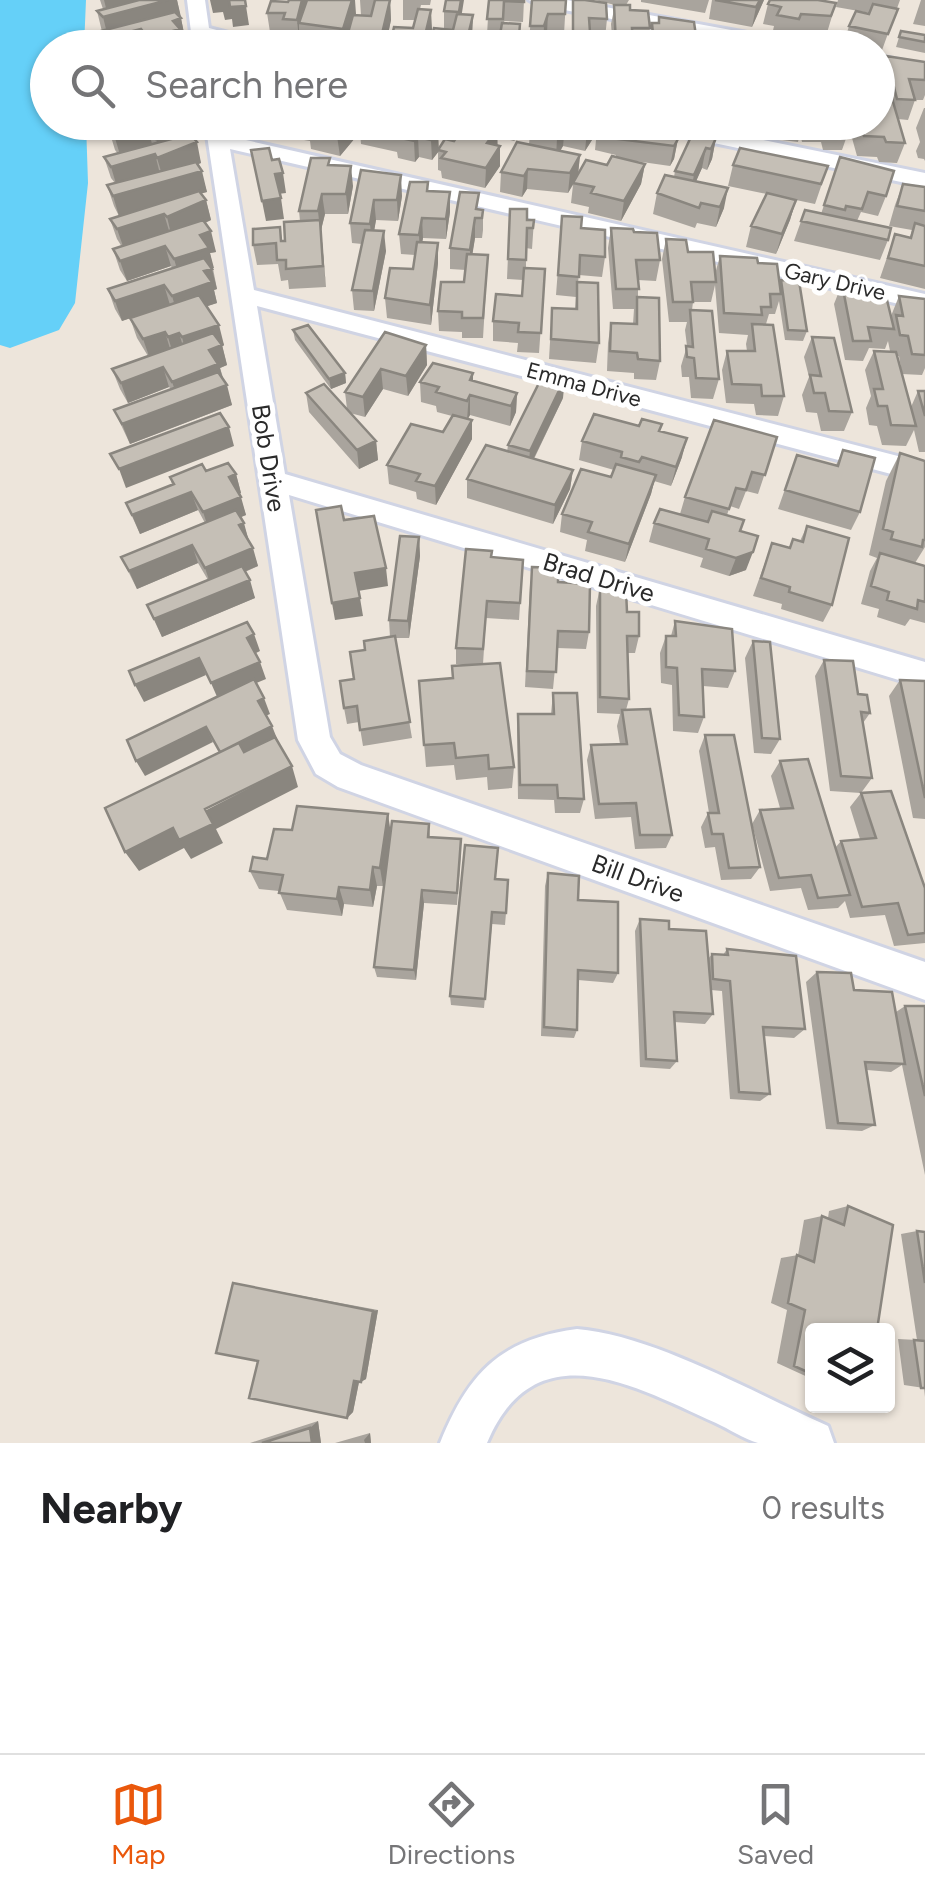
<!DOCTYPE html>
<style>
body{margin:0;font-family:Figtree,sans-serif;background:#f2f2f2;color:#202124}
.controls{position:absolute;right:30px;bottom:30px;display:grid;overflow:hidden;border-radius:10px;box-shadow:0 2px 8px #0004}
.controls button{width:90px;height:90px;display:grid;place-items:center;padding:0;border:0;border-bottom:2px solid #e0e0e0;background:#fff;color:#202124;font:50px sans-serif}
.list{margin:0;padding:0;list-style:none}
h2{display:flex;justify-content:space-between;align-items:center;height:130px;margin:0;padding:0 40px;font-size:42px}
h2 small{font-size:32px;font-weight:400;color:#757577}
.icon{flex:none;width:55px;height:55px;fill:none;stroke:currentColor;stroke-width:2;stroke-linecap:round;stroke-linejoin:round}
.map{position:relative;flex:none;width:925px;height:1443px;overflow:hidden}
.search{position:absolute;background:#fff;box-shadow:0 2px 8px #0004;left:30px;right:30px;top:30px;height:110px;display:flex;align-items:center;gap:25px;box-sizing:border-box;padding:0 35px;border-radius:55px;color:#757577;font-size:38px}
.sheet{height:310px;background:#fff}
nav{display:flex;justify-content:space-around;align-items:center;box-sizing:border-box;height:140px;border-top:2px solid #e0e0e0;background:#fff;font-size:28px;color:#757577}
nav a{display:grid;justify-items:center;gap:5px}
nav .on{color:#ea580c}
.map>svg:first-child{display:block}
</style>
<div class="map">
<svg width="925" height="1443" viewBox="0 0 925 1443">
<rect width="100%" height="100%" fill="#ede5db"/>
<path fill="#65d0f8" d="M0,0H86L84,47L48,48V122L86,123L88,183L75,303L59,330L10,348L0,345Z"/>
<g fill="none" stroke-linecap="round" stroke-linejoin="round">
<defs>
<path id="minor" d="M187,0H205L209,28L286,48H248L211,40L212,48H193Z
M529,0H567L797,42L806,48H764L538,5Z
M878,56L925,65V77L878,68Z
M205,122H225L228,136L925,294V310L230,149L254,290L925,463V483L257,306L285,474L925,662V688L289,495L330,737L340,754L361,765L925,962V1000L338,787L316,774L298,740Z
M632,122H675L925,173V187L642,128Z
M577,1329C653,1335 756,1394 828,1426L834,1443C811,1443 780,1443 758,1443C744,1439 729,1429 716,1423C636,1387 535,1328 487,1443H440C468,1374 500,1339 577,1329Z"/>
</defs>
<use href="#minor" stroke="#d0d4e4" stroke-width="6"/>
<use href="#minor" fill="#fff" fill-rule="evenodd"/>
</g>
<path fill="#a9a49d" d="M100,0H177L185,38L182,39L184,48H106L97,11L103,9Z
M323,0H355V15H361L360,0H390L391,20L385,48H349L348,37L345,48H337L301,42L300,36L299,39H286L285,33L270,32L267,13Z
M403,0H431L430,5H421L420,9L432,29L428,48H392V36L413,28L415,20H403Z
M446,0L461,15H473L472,35L470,48H429L434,28L444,29V11Z
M489,0H524L523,22L504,21L518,48L487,35Z
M532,0H566L564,34H560V48L529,44Z
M573,0L607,19L605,38H589V40L604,48H572Z
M595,0H629L626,5L650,28L647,48H613L611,24L615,5Z
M641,0H709L705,13L641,2Z
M712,0H764L752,27L709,19Z
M838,0H900L881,53H878V48H836L843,46L849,26L870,13L836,7Z
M921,0H925V26L913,24Z
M836,3L826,36L796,34L794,38L831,48H790L792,39L772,35L774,26L763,24L768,4Z
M659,17L696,36L693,48H650L652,23H658Z
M901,31L925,35V53L896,47Z
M886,56L925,62V95L923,100H915L908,120L898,119L905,143L897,163L879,162L877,157L857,156L852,138L857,122H878L884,95L880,78L878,85V62L881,71Z
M924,108H925V161L924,159L918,158L916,151L920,142L916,128Z
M117,122H198L201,134L193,136L201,163L198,164L207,192L201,193L206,200L211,220L205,223L216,252L210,253L217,289L214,290L217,303L207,306L224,345H222L227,365L220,368L232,405L130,444L114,410L171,389L169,387L128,403L120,389L112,369L148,356L137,338L130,318L122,321L115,309L108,289L172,268L171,266L127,281L120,270L113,249L122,247L117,239L110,219L119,216L114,206L107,185L115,183L111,178L104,157L118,154L115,150L109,130L119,127Z
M258,122H295L296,130L267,137Z
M296,122H422L419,126L439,148L454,141L461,130L458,129V122H526L514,141L497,137L500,166L485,188L442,178L441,171L438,170V152L432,160L419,157L415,162L398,158L397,152L361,144L360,132L340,156L311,149L310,141L298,139Z
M424,122H444L441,127Z
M536,122H598L597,132L585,151L563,146L560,151L580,155L578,174L607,165L616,157V155L595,150L597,130L614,126L648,127L675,122L672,138L678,139L674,159L670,166L635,161L645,164L641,184L621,221L588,213L589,207L571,203L573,185L568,193L527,189L522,197L500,192L501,172L529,145L530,132Z
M709,122H748L746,130H731L730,123Z
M757,122H847L849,130L842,150H823L821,142H802L800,133L798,142L759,137Z
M715,127L713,138H716L712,159L707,170L702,168L696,181L724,208L716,227L697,223L695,228L653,214L657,193L674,177L675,171Z
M840,157L886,196L878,216L861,212L857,221L888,240L880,260L794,241L805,210L821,214Z
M330,165L353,186L348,214H325L321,230L326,287L289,289L288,280L281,281L278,264L257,265L253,245L280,227L282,241H285L300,221L299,211Z
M733,165L828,166L815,204L796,200L790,220L776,254L746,247L751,226L767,194L728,186Z
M361,170L402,196L398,221L376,220L374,230L386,251L374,311L354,310L352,290L362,244L352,243L350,223Z
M428,182V191L450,192V212L446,239L423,238L422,242L438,263L431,325L387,318L385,298L413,269L415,255L401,254L399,234Z
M903,184L925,187V289L880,278L895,234L910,237L912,230L889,226L895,205Z
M510,209L527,220H534L532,249L526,248V268L545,269L539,353L517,352L518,343L493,341V321L522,296L523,280L507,279Z
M478,210H483V230L482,238H475L472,254L488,255L483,338H462V332L439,331L438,311L464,282L466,270L450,269V248Z
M562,216L581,228L605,257L602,277L579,275L578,282L599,343L596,363L549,359L552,308L575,309L576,297L556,295Z
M611,228L634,232L660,260L656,281L638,280V297L660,361L656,380L634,379V373L607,371L608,343L611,323L633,324L634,309H613L608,248Z
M666,239L688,252L715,274L720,256L758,263L780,284L781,280L807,331L803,341L785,340L779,301L775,314H769L766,324L784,396L778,416L756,415L754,404L726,403L722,370L727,351H747L746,344L748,335L719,333L715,285L711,302H693L692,310L719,379L713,399L691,398L689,377H682L681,366L687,346L685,330L687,322H669L662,259Z
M842,284L861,295L891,316L899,296L925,299V368L922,375L902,374L899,356H897L911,407L918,391H925V452H919L914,430L906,446L882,445L877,426L869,425L866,408L871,396L865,370L874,351H890L888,341L885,349L869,348L863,361L845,360L834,304Z
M293,330L345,373L346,383L331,389L295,340Z
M385,332L426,345L427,365L408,396L383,389L365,417L350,413L376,441L378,460L359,469L309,412L306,393L347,409L345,392Z
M812,337L852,412L844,431H821L817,413L806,412L802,395L809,377L804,357Z
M473,381L517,393L516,412L510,426L470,415L468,419L472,420V439L436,505L417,499L416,492L389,484L387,465L443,432L452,416L437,412L436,406L421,402L420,382Z
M563,398L534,459L573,470L570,489L553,524L467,498V479L507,452L508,445Z
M662,424L660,431L682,457L671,486L654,481L651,494L625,562L585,551L587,540L560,532L562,514L611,477L614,470L579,460L582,441L639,426Z
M777,437L758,494L746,491L739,509L730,506L727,515L740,531L746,570L729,576L700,567L703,558L649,542L654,523L680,514L685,497Z
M843,450L860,512L851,530L778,509L797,455L836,465Z
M900,453L925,461V547L915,563L925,566V623L910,619L905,626L877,617L879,609L861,604L870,571L877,558L869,555L886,481Z
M206,471L236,474L241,493L239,494L246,515L241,517L258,566L245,572L255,598L162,637L147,605L208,580L198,563L137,589L121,557L205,523L198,510L140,534L126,503L172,485L170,477Z
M807,526L832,605L823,622L781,609L782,604L753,596L772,543L789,548L793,539L800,541Z
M419,537L420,556L409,638H395L412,738L363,746L359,722L347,724L344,708L365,650L390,637L389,620Z
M491,557L523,560L519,620L486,618L483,664L514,767L512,788L488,790L487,777L456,780L454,765L426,767L419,681L453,678L452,666L468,665L456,664V648Z
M558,582L589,632L586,649L557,648L553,689L525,687L530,585Z
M600,588L639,636L635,653H628L629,699L626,710L672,835L666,848L635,849L631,817L595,819L587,760L591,745L620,744L617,726L620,714L597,713L596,606Z
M675,621L735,671L728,688L703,686L704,717L698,733L673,731L672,685L661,683L660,653L666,636H671Z
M753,641L780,739L771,754L754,753L745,658Z
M824,660L858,694L870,713L863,723L872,778L861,793L830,791L815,676Z
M900,680L925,681V819L913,818L889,696Z
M553,693L584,799L580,813H555L554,800L518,799L517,729L518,714H551Z
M705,735L760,867L751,879L721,880L715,847L705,848L701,827L708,813H709L699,751Z
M780,761L835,848L841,841L860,839L850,807L861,793L925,888V943L894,946L885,915L850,918L845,901L838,908L808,910L801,888L770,891L752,824L760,810L780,808L771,776Z
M429,824L430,837L461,853L457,905L424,903L416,980L377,977L374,967L389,851L383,886H377L373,907L344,904L342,916L287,910L279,891L259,889L250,871L267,859L292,830L391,832Z
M548,873L578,900L618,973L613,983L578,980L577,1030L574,1038L541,1036L545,886Z
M495,879L506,913L505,925L492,924L484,1008L451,1005L450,996Z
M640,919L669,929L708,959L712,954L723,955L727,949L805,1029L794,1038L764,1036L770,1094L760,1101L730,1099L722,991L711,990L713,1014L705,1024L674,1022L677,1061L670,1069L640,1067L635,931Z
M817,972L896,1012L905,1006H925V1175L902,1065L891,1072L867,1070L875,1125L862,1131L826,1129L806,982Z
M848,1206L893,1225L812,1330V1379L777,1363L787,1310L771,1303L781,1258L798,1255L804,1220L822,1216L828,1218L829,1211Z
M917,1231L925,1232V1397L924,1388L904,1385L898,1339L917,1340L901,1234Z
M233,1283L378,1310L366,1379L359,1382L353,1412L347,1418L258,1361Z
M318,1421L321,1443H250Z
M370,1433L371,1443H335Z"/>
<path fill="#8a867f" d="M104,0H177L181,17L108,37L103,17L108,16Z
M210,0H229L246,6L249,25L233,27L232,19L225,20L223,12L213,13Z
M302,0H307L299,23V39L297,20Z
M352,0H355L356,14L350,33H348L345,48L343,29Z
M390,0L391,20L385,48H382L381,38Z
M461,0H464L459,31V12Z
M760,0H764L752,27L756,7Z
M431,10L432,29L428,48H423Z
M548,14L547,33L543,46L544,26Z
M473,15L472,35L470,48H465Z
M181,18L185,38L182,39L184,48H150L148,38L173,21Z
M141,29L145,48H109L106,38Z
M122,122H198L201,134L193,136L195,143L197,142L201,163L163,178L157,158L161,157L156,139L148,128L153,148L121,158L115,138L125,135Z
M265,122H295L296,130L267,137Z
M349,122H368L359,124L360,132L340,156L337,136Z
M515,122H526L514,141Z
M592,122H598L597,132L585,151L587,130Z
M565,126L563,146L556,158L557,138Z
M498,128L497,148L487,143Z
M438,130L439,151L432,160L431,140Z
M418,137L419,157L415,162L414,141Z
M716,138L712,159L707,170L711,149Z
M678,139L674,159L670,166L674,146Z
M500,146V166L485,188L486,168Z
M706,148L702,168L690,195L694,175Z
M155,154L160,174L117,187L111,167Z
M580,155L578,175L568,193L570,173Z
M645,164L641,184L621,221L624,201Z
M351,166L353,186L348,214L346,194Z
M528,169L527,189L522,197L524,176Z
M202,171L207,192L119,216L113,196Z
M283,173L286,193L278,194L275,174Z
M401,175L402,196L398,221L397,200Z
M728,188L724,208L716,227L720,207Z
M450,192V212L446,239V219Z
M322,194L325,214L321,230L326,287L318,211Z
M281,198L284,219L266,221L262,201Z
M206,200L211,220L172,238L167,217Z
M374,200L376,220L372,244L370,224Z
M796,200L790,220L776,254L782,234Z
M164,214L170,234L124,249L117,229Z
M422,218L423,238L420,255L419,235Z
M475,218V238L470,270V250Z
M211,231L216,252L210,253L214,268L180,279L174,259L200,235Z
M384,231L386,251L374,311L373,291Z
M438,243V263L431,325L430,305Z
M165,246L171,266L127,281L120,261Z
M212,269L217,289L214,290L217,303L178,316L172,296L204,271Z
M164,285L170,305L122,321L115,301Z
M219,325L224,345L187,357L182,337Z
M165,332L171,352L150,359L143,339Z
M179,333L185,353L174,357L168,337Z
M222,345L227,365L220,368L224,384L179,401L172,382L209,350Z
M426,345L427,365L408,396L406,376Z
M163,367L169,387L128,403L121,383Z
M381,369L383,389L365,417L363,397Z
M345,373L346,383L331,389L329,379Z
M473,373V393L470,395V415L467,420L470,380Z
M565,378L563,398L528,470L530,451Z
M227,385L232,405L130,444L122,424Z
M517,393L516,412L510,426L511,406Z
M472,420V439L436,505L435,486Z
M229,427L234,446L126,488L119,469Z
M687,438L682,457L671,486L676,467Z
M376,441L378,460L359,469L357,450Z
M573,470L570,489L553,524L555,505Z
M236,474L241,493L234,496L229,477Z
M656,475L651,494L625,562L629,544Z
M191,492L198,510L140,534L132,515Z
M241,497L246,515L209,530L203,512Z
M244,523L249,542L239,525Z
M419,537L420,556L409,638L408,621Z
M192,545L198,563L137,589L129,571Z
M253,548L258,566L211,586L205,568Z
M753,552L746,570L729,576L736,558Z
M386,568L388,586L358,591L355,573Z
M250,580L255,598L162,637L154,619Z
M360,598L363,616L335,620L332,603Z
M254,634L260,651L252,655L247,638Z
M199,658L206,675L144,702L135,685Z
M260,662L266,679L218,699L211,683Z
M264,698L270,714L263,717L258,701Z
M272,726L278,741L226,767L220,752Z
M206,727L213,742L145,776L136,761Z
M292,766L298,787L216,829L223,843L191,859L184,848L139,871L125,852Z
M388,814L391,834L383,886L380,868Z
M373,867L377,886L373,907L370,890Z
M339,887L344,904L342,916L337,899Z
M422,890L424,903L416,980L414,970Z
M378,1310L366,1379L361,1382L373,1311Z
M360,1377L353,1412L347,1418L354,1381Z
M318,1421L321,1443H312L310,1428Z
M370,1433L371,1443H365L364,1440Z"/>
<path fill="#c5bfb6" stroke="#8a867f" stroke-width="2.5" d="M139,0H168L103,17L97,11Z
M229,0H245L246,6L230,7Z
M289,0H302L297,20L283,19L285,13H267L271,1L288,2Z
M307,0H352L343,29L299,23Z
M375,0H390L381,38L348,33L353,15L371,16Z
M446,0H461L459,12L444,11Z
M489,0H524V2L504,1L503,19H487Z
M532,0H566L565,14H548L544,26H530Z
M573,0H585L606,3L607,19L589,18L590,32L573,31Z
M715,0H760L756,7Z
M770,0H818L836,3L831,16L801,14L799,19L777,15L781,7L768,4Z
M873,4L898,9L888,34L849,26L856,11L869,14Z
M614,5H630V10L648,11L650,28H632L633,44L616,43Z
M418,9L431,10L423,44H409L411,37L392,36L394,27L413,28Z
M175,12L181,18L173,21L180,29L148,38L141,29L106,38L101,31Z
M457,14L473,15L465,48L429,46L434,28L453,30Z
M659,17L694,22L696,36L675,35V48H661L660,34H653L652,23H659Z
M502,23L520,24L518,48H479L481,35H500Z
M901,31L925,35V42L899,37Z
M546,34H560V48H524L525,44H545Z
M177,35L183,42L162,48H129Z
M245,35L264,45L258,48H224L219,42Z
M701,35H716L718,48H703Z
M792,38L830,45L831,48H794Z
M587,40H604V48H587Z
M744,41H758L760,48H745Z
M294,43L316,48H290Z
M886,56L925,62V80L909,79L915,100L897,99Z
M878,95H891L905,143L886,142L884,137L864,136L860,122H878Z
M133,122H187L191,128L156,139L148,128L115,138L109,130Z
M349,122L337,136L308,129L314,122Z
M360,122H401L438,130L431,140L418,137L414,141L396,137L400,133L359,124Z
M467,122L498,128L487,143L500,146L486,168L441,158L446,152L438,150L445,139L454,141Z
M536,122H592L587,130L565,126L557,138L530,132Z
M616,122H625L648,127L650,122H674L667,137L678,139L674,146L618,139L620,135L597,130L601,123L614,126Z
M827,122H847L849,130L829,129Z
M697,124L715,127L710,137L716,138L711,149L706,148L694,175L675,171Z
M190,134L197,142L157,158L155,154L111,167L104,157Z
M517,142L580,155L570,173L528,169L524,176L501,172Z
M269,148L272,160L279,159L283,173L275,174L281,198L262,201L251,150Z
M740,148L828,166L821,184L733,165Z
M612,156L645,164L624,201L591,193L594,187L573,183L586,160L607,165Z
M840,157L894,171L886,196L868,192L862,209L846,206L845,210L824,205Z
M311,158H330L328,165L351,166L346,194H322L318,211H299Z
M196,162L202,171L113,196L107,185Z
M361,170L401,175L397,200H374L370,224L350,223Z
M665,175L728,188L720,207L701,203L699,208L657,193Z
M410,182H428L427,191L450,192L446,219L422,218L419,235L399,234Z
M903,184L925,187V211L897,206Z
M199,191L206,200L167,217L164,214L117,229L110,219Z
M460,192L479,193L476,209L483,210L482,218H475L470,250L450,248Z
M767,193L796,200L782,234L751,226Z
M510,209H527V220H534L533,228H527L526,260L508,259Z
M805,210L891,228L888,240L801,221Z
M562,216L582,217L581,228L605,230V257L580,255L579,277L558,275Z
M203,220L211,231L200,235L209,248L174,259L165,246L120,261L113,249Z
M320,220L323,266L286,269V260H277L276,243L253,245V229L280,227L281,241H285L284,222Z
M915,223L925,226V266L888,258L895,234L911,238Z
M611,228L633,229L634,232L657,233L660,260H636L639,289H616Z
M365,230L384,231L373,291L352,290Z
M666,239L686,240L688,252H713L716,282H691L693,302H673Z
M417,242L438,243L430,305L385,298L390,268L413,269Z
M467,254L488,255L483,318H462V312L438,311L441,282H464Z
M720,256L757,258L758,263L777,264L781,294H770L771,307H761L762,315L724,313Z
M204,258L212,269L204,271L212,282L172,296L164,285L115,301L108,289Z
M524,268L545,269L541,333L518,332L519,323L493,321L496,294L522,296Z
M781,280L799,281L807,331L788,330Z
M577,282L598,283L599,343L551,339L552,308L577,309Z
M842,284H860L861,295L886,296L894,329L868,327L871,341H853Z
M199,295L219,325L182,337L179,333L168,337L165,332L143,339L130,318Z
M899,296L925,299V355L912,354L908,336L900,335L896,315L903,316Z
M637,297L659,298L660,361L638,359L637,353L610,351L611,323L637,324Z
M690,310L712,311L719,379L696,378L694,358L687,357L686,346L693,347Z
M752,324L773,325L784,396H762L761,385L732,384L727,351H755Z
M308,325L345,373L329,379L293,330Z
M385,332L426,345L406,376L381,369L363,397L345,392Z
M213,333L222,345L209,350L218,364L172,382L163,367L121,383L112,369Z
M812,337L834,338L852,412L829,411L825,393H814L810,375L821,376Z
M874,351L896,352L916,426L891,425L887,406H878L874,389H883Z
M433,363L473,373L470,380L517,393L511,406L470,395L467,401L436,392L439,387L420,382Z
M218,372L227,385L122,424L114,410Z
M544,373L565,378L530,451L508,445Z
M324,384L376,441L357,450L306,393Z
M918,391H925V416Z
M220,413L229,427L119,469L110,454Z
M594,414L639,426L642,419L662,424L659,431L687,438L676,467L642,457L639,462L621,457L622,452L582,441Z
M453,415L472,420L435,486L416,481L420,474L387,465L411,424L443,432Z
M714,420L777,437L765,475L752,472L746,490L736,488L729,509L685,497Z
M486,445L573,470L555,505L467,479Z
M843,450L875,458L860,512L785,490L797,455L838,466Z
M900,453L925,461V540H923L922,547L891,539L893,532L883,529Z
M228,463L236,474L229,477L241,497L203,512L191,492L132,515L126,503L174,484L170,477L202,464L206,471Z
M616,464L656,475L629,544L588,532L592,522L562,514L581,469L611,477Z
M341,506L344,520L374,516L386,568L355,573L360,598L332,603L316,510Z
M660,509L708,522L712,511L744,520L740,531L758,536L753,552L736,558L706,549L709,539L654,523Z
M236,510L244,523L239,525L253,548L205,568L192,545L129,571L121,557Z
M807,526L849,538L832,605L789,592L790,587L761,578L772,543L790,548L793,539L803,542Z
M400,536L419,537L408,621L389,620Z
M466,549L492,551L491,557L523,560L520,603L487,601L483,649L456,648Z
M880,553L925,566V602L918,600L917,609L887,600L889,592L871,586Z
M242,566L250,580L154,619L147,605Z
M532,567L558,568V582L590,584L589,632L558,631L556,672L527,671Z
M600,588L626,590L627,612H639V636H627L629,699L600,697Z
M675,621L732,629L735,671L702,669L704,717L679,715L677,668L666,667V636H676Z
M247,622L254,634L247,638L260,662L211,683L199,658L135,685L129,671Z
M395,636L410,722L360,730L357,706L344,708L340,681L354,679L350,652L365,650L364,641Z
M753,641L770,642L780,739L762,738Z
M824,660L853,661L858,694L867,695L870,713L861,712L872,778L841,776Z
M500,663L514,767L489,769L488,755L456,758L454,743L424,745L419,681L453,678L452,666Z
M254,679L264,698L258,701L272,726L220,752L206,727L136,761L127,740Z
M900,680L925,681V798Z
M553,693H577L584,799L558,798L557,785H520L518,714H554Z
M650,709L672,835H640L636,803L599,804L591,745L627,744L622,710Z
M705,735H734L760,867L729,868L723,834H712L708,813H719Z
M275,737L292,766L205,809L213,824L179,840L173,828L125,852L105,808L239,743L244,752Z
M808,759L850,895L818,898L811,875L779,878L760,810L793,808L780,761Z
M891,791L925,888V933L908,935L898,903L862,907L841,841L876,838L861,793Z
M297,806L388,814L380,868L373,867L370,890L339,887L337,899L279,893L283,875L250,871L253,857L267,859L274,829L292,830Z
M392,821L429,824L428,837L461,839L457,893L422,890L414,970L374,967Z
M465,845L498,848L495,879L508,880L506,913L492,912L485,999L450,996Z
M548,873L579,876L578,900L618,902V973L578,970L577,1030L544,1027Z
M640,919L669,921V929L706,931L713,1014L674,1012L677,1061L646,1059Z
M727,949L796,956L805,1029L763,1027L770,1094L739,1092L730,981L713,979L712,954L728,955Z
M817,972L851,973L854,990L892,992L905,1064L865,1062L875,1125L838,1123Z
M905,1006H925V1096Z
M848,1206L893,1225L877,1330H812V1374L794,1366L805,1310L788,1303L797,1255L814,1262L822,1216L844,1225Z
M917,1231L925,1232V1283Z
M233,1283L373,1311L361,1382L354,1381L347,1418L249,1398L258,1361L216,1353Z
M914,1340L925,1341V1388H921Z
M310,1428L312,1443H262Z"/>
<g text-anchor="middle" stroke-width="10" stroke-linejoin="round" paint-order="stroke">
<g font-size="22" fill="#2a2a2a" stroke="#fff">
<text transform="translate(835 281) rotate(13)" y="8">Gary Drive</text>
<text transform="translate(584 384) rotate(15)" y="8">Emma Drive</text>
</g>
<g font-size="25" fill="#2a2a2a" stroke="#fff">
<text transform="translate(269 458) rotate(81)" y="9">Bob Drive</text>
<text transform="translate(599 577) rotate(17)" y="9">Brad Drive</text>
<text transform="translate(638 878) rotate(20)" y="9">Bill Drive</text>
</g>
</g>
</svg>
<div class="controls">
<button><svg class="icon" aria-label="layers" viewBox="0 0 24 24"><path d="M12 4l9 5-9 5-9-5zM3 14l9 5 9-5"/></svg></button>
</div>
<div class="search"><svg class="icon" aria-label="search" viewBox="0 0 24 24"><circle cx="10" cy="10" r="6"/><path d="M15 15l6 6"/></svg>Search here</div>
</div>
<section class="sheet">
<h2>Nearby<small>0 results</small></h2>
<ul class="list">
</ul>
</section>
<nav>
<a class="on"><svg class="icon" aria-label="map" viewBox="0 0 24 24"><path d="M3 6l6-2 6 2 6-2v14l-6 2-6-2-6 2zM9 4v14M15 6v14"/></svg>Map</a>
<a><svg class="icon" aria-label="directions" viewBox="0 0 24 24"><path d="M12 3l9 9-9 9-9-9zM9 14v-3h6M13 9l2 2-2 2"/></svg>Directions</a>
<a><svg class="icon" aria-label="saved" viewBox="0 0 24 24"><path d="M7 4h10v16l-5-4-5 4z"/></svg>Saved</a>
</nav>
